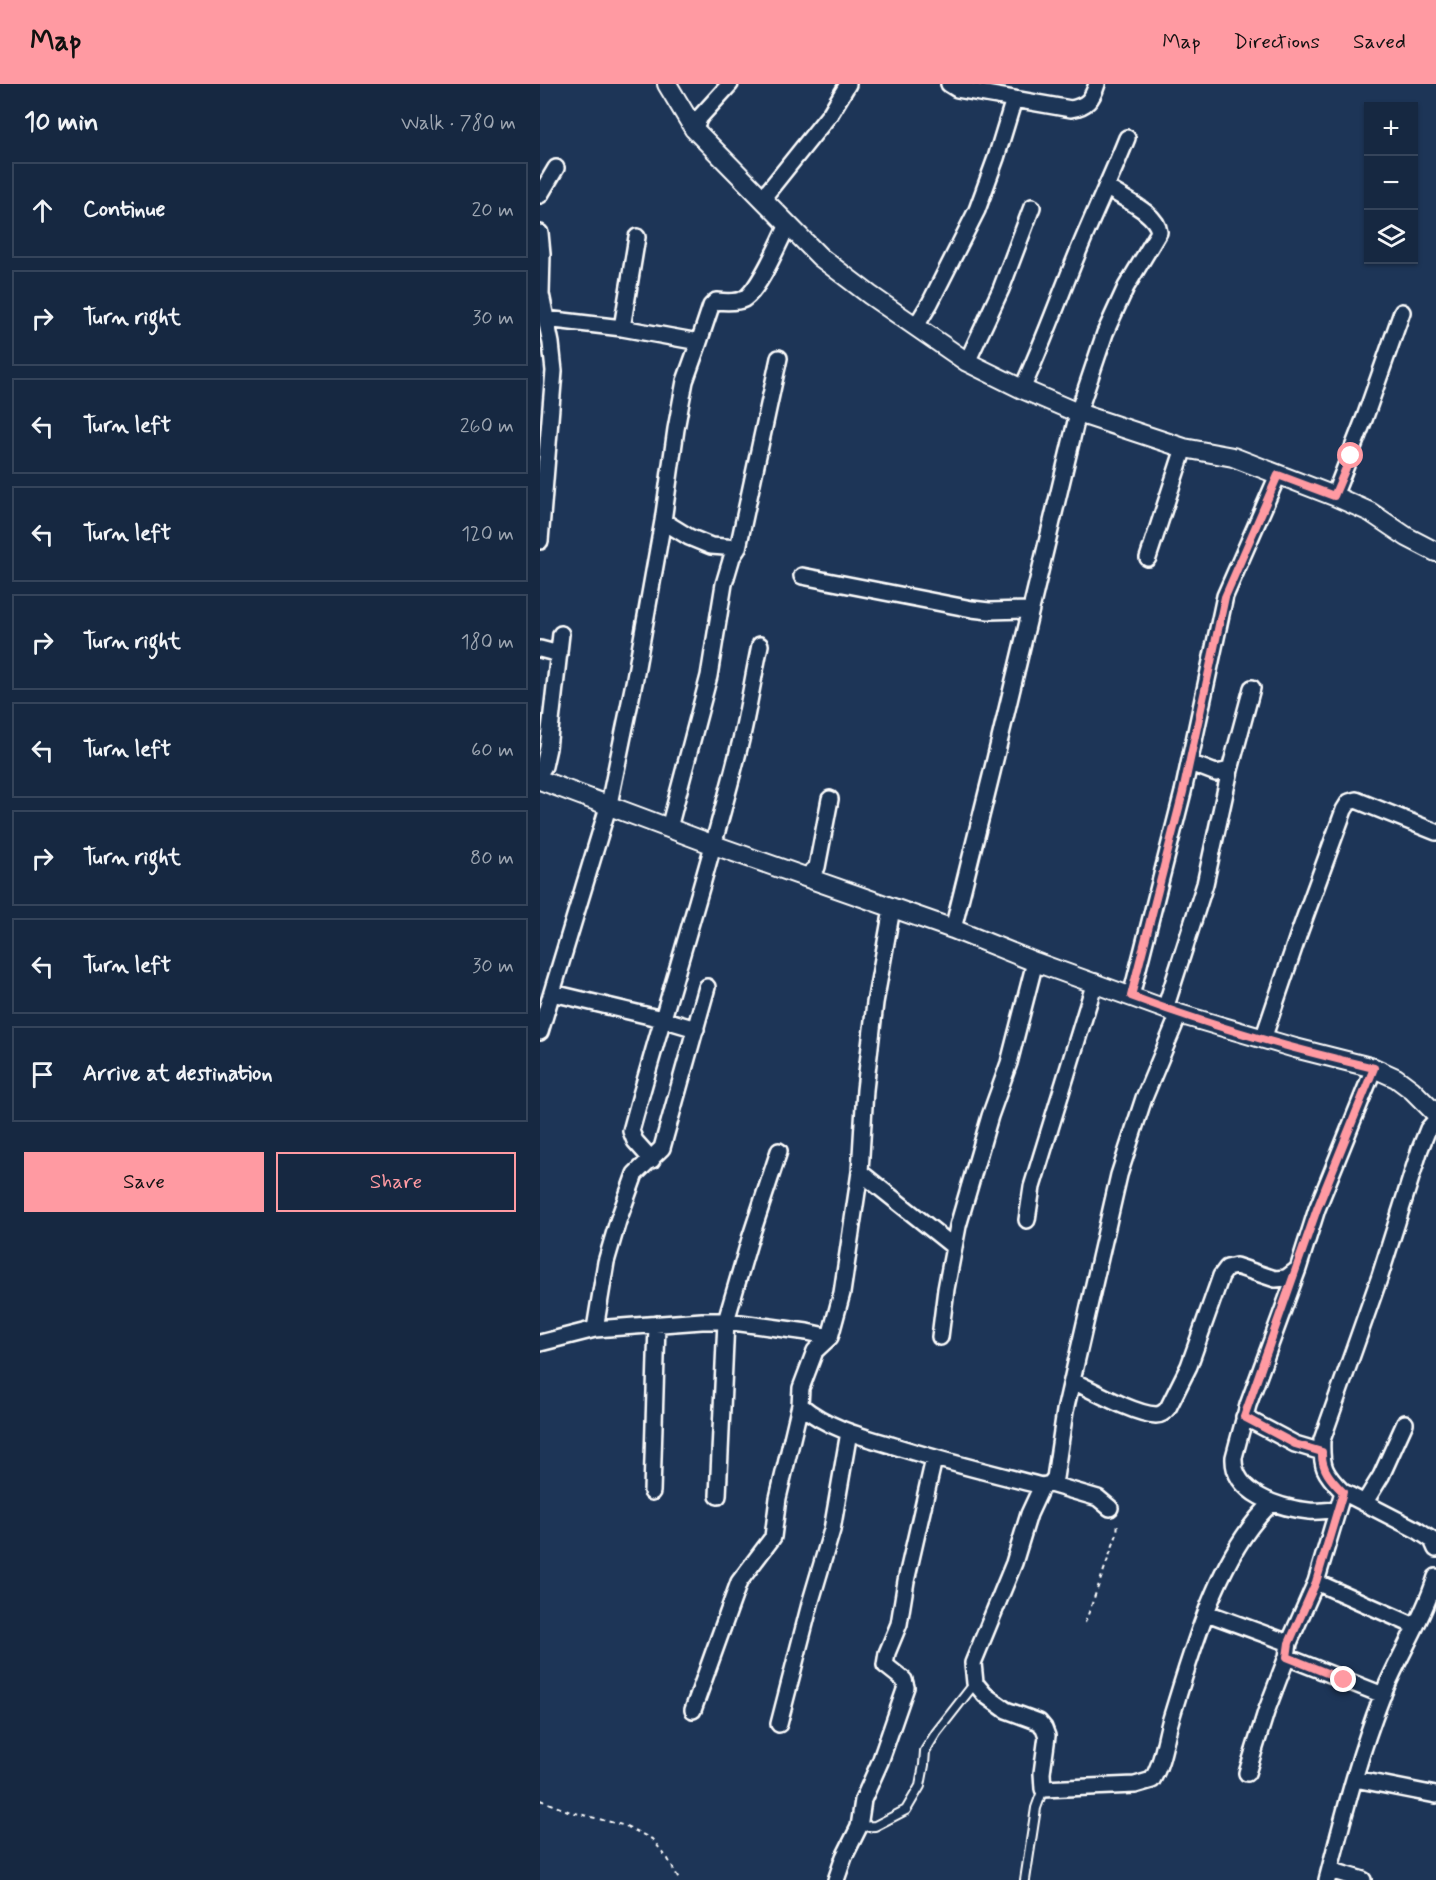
<!DOCTYPE html>
<meta charset="utf-8">
<style>
body{margin:0;font-family:Mynerve,sans-serif;background:#1f3048;color:#f1f3f6}
.controls{position:absolute;right:18px;top:18px;display:grid;overflow:hidden;border-radius:0px;box-shadow:0 2px 4px #0004}
.controls button{width:54px;height:54px;display:grid;place-items:center;padding:0;border:0;border-bottom:2px solid #35445a;background:#162841;color:#f1f3f6;font:30px sans-serif}
.stop{position:absolute;width:18px;height:18px;margin:-14px;border:4px solid #ff9aa2;border-radius:50%;background:#fff}
.stop.end{background:#ff9aa2;border-color:#fff;box-shadow:0 2px 6px #0008}
.list{margin:0;padding:0;list-style:none}
h2{display:flex;justify-content:space-between;align-items:center;height:78px;margin:0;padding:0 24px;font-size:26px}
h2 small{font-size:20px;font-weight:400;color:#9ea6b1}
.list li{display:grid;grid-template-columns:39px 1fr auto;gap:18px;align-items:center;box-sizing:border-box;height:96px;margin:0 12px 12px;padding:0 12px;border:2px solid #35445a;border-radius:0px}
.list b{display:block;font-size:22px;white-space:nowrap}
.list em{font-size:20px;font-style:normal;color:#9ea6b1}
.actions{display:flex;gap:12px;padding:18px 24px}
.actions a{flex:1;padding:14px 0;border:2px solid #ff9aa2;border-radius:0px;text-align:center;font-size:21px;color:#ff9aa2}
.actions .main{background:#ff9aa2;color:#111}
.icon{flex:none;width:33px;height:33px;fill:none;stroke:currentColor;stroke-width:2;stroke-linecap:round;stroke-linejoin:round}
.map{position:relative;flex:none;width:896px;height:1796px;overflow:hidden}
header{display:flex;align-items:center;gap:36px;box-sizing:border-box;height:84px;padding:0 30px;background:#ff9aa2;color:#111}
header strong{font-size:28px}
nav{display:flex;gap:33px;margin-inline-start:auto;font-size:21px}
main{display:flex}
aside{flex:1;background:#162841}
.map>svg:first-child{display:block}
</style>
<header>
<strong>Map</strong>
<nav><a>Map</a><a>Directions</a><a>Saved</a></nav>
</header>
<main>
<aside>
<h2>10 min<small>Walk · 780 m</small></h2>
<ul class="list">
<li><svg class="icon" aria-label="ahead" viewBox="0 0 24 24"><path d="M12 20V5M6 11l6-6 6 6"/></svg><div><b>Continue</b></div><em>20 m</em></li>
<li><svg class="icon" aria-label="right" viewBox="0 0 24 24"><path d="M7 20v-9h11M14 6l5 5-5 5"/></svg><div><b>Turn right</b></div><em>30 m</em></li>
<li><svg class="icon" aria-label="left" viewBox="0 0 24 24"><path d="M17 20v-9H6M10 6l-5 5 5 5"/></svg><div><b>Turn left</b></div><em>260 m</em></li>
<li><svg class="icon" aria-label="left" viewBox="0 0 24 24"><path d="M17 20v-9H6M10 6l-5 5 5 5"/></svg><div><b>Turn left</b></div><em>120 m</em></li>
<li><svg class="icon" aria-label="right" viewBox="0 0 24 24"><path d="M7 20v-9h11M14 6l5 5-5 5"/></svg><div><b>Turn right</b></div><em>180 m</em></li>
<li><svg class="icon" aria-label="left" viewBox="0 0 24 24"><path d="M17 20v-9H6M10 6l-5 5 5 5"/></svg><div><b>Turn left</b></div><em>60 m</em></li>
<li><svg class="icon" aria-label="right" viewBox="0 0 24 24"><path d="M7 20v-9h11M14 6l5 5-5 5"/></svg><div><b>Turn right</b></div><em>80 m</em></li>
<li><svg class="icon" aria-label="left" viewBox="0 0 24 24"><path d="M17 20v-9H6M10 6l-5 5 5 5"/></svg><div><b>Turn left</b></div><em>30 m</em></li>
<li><svg class="icon" aria-label="arrive" viewBox="0 0 24 24"><path d="M6 21V4h12l-3 4 3 4H6"/></svg><div><b>Arrive at destination</b></div></li>
</ul>
<div class="actions"><a class="main">Save</a><a>Share</a></div>
</aside>
<div class="map">
<svg width="896" height="1796" viewBox="0 0 896 1796">
<rect width="100%" height="100%" fill="#1d3557"/>
<filter id="ink" filterUnits="userSpaceOnUse"><feTurbulence type="fractalNoise" baseFrequency=".0167" numOctaves="2"/><feDisplacementMap in="SourceGraphic" scale="12" xChannelSelector="R" yChannelSelector="G"/><feConvolveMatrix kernelMatrix="1 2 1 2 8 2 1 2 1" color-interpolation-filters="sRGB"/></filter>
<g filter="url(#ink)">
<g fill="none" stroke-linecap="round" stroke-linejoin="round">
<defs>
<path id="service" d="M319,1743L335,1742L366,1726L380,1702L384,1681L385,1667L396,1649L435,1599
M485,1796L496,1724L503,1705"/>
<path id="minor" d="M409,0L417,5L531,25C547,22 552,16 557,0
M154,45L160,33L190,0
M0,111L16,84
M222,115L290,30L308,0
M0,149L2,170L1,210L11,259L14,287L0,457
M6,235L82,244L159,258L171,222L176,217C185,218 196,219 204,215C220,205 239,158 248,141
M376,242L390,219L437,126L456,74L474,15
M82,244L97,153
M427,278L461,205L492,123
M482,305C502,262 518,217 536,173C552,133 571,94 587,54
M794,412L825,333L862,228
M123,437L149,453L171,462L198,464L239,274
M608,474L644,364
M262,492L432,525L449,527L490,526
M0,565L19,570
M650,679L676,689L690,686
M0,688L4,682L8,664L21,550
M129,744L169,592L184,500L192,473L198,464
M266,793L277,783L290,715
M413,845L452,688L538,329L565,249L586,203L619,148C617,129 583,115 568,104
M13,909L122,935L156,945
M591,912L643,708L685,512L738,391
M625,925L665,800L690,686L712,604
M0,948L69,720L95,594L123,437L136,345L145,297L159,258
M723,955L758,852L804,726L809,718L816,716L896,748
M112,1076L95,1057L91,1047C126,918 168,790 200,660C208,628 213,594 220,561
M320,1088L414,1163
M487,1136L492,1103L555,898
M758,1185L708,1321L694,1373C692,1409 739,1424 769,1427C778,1428 788,1426 797,1426
M55,1245L66,1178L78,1137L95,1090L122,1064L167,903
M290,1253L302,1209L320,1088L325,1006L335,919L352,825
M400,1253L406,1205L418,1142L450,1032L469,979L495,878
M0,1259L55,1245L162,1237H186L267,1248L290,1253L275,1267L261,1304L260,1321C286,1343 319,1352 351,1361C401,1377 451,1389 502,1402L510,1400L515,1394L525,1327L579,1091L604,1014L639,930
M533,1297C554,1307 594,1330 616,1331C621,1331 625,1328 628,1324L649,1282L681,1192L687,1184L696,1182L735,1195L746,1194L758,1185L777,1125L834,984
M704,1333L755,1360L782,1368
M510,1400L558,1414L570,1424
M502,1402L489,1430L474,1479L433,1579L435,1599L445,1611L466,1626L499,1638L504,1644L507,1652L502,1689L503,1705L595,1701L612,1696C623,1678 625,1655 631,1635C652,1567 679,1467 732,1419
M112,1408L117,1240
M803,1408L877,1446L892,1456L896,1465
M178,1412L186,1237L210,1155L239,1067
M825,1418L841,1392L865,1339
M776,1498L875,1542
M667,1529L749,1559
M747,1573L843,1611
M153,1626L199,1498L233,1453L238,1414L260,1321
M239,1640L270,1520L292,1446L309,1348
M707,1689L726,1628L747,1573L749,1559L776,1498L803,1408C784,1389 781,1383 782,1356L840,1192L880,1065L888,1045L896,1036
M815,1695L896,1711
M790,1786L823,1796
M296,1796L304,1773L319,1743L323,1716L340,1678L366,1603L364,1596L345,1581L347,1569L359,1540L366,1497L394,1375
M787,1796C803,1735 818,1673 841,1615C858,1573 883,1535 896,1493"/>
<path id="tertiary" d="M127,0L154,45L280,173L330,211L427,278L482,305L538,329L644,364L693,373L794,412L830,428L867,453L896,468
M0,696L174,761L413,845L495,878L639,930L755,964L834,984L856,994L872,1006L896,1030"/>
</defs>
<use href="#service" stroke="#fff" stroke-width="12"/>
<use href="#minor" stroke="#fff" stroke-width="20"/>
<use href="#tertiary" stroke="#fff" stroke-width="22"/>
<path stroke="#fff" stroke-width="2" stroke-dasharray="4.5 4.5" stroke-linecap="butt" d="M545,1539L577,1450L578,1437
M0,1716L28,1727L86,1742L112,1755L128,1775L139,1796"/>
<use href="#service" stroke="#1d3557" stroke-width="8"/>
<use href="#minor" stroke="#1d3557" stroke-width="15"/>
<use href="#tertiary" stroke="#1d3557" stroke-width="18"/>
</g>
</g>
<g fill="none" stroke-linecap="round" stroke-linejoin="round" filter="url(#ink)">
<path stroke="#ff9aa2" stroke-width="8" d="M804,1596L747,1573L749,1559L776,1498L803,1408C791,1396 781,1385 782,1368L755,1360L704,1333L777,1125L834,984C752,965 670,942 591,912L643,708L685,513L738,391L794,412L811,372"/>
</g>
</svg>
<div class="controls">
<button>+</button>
<button>−</button>
<button><svg class="icon" aria-label="layers" viewBox="0 0 24 24"><path d="M12 4l9 5-9 5-9-5zM3 14l9 5 9-5"/></svg></button>
</div>
<div class="stop" style="left:811px;top:372px"></div>
<div class="stop end" style="left:804px;top:1596px"></div>
</div>
</main>
